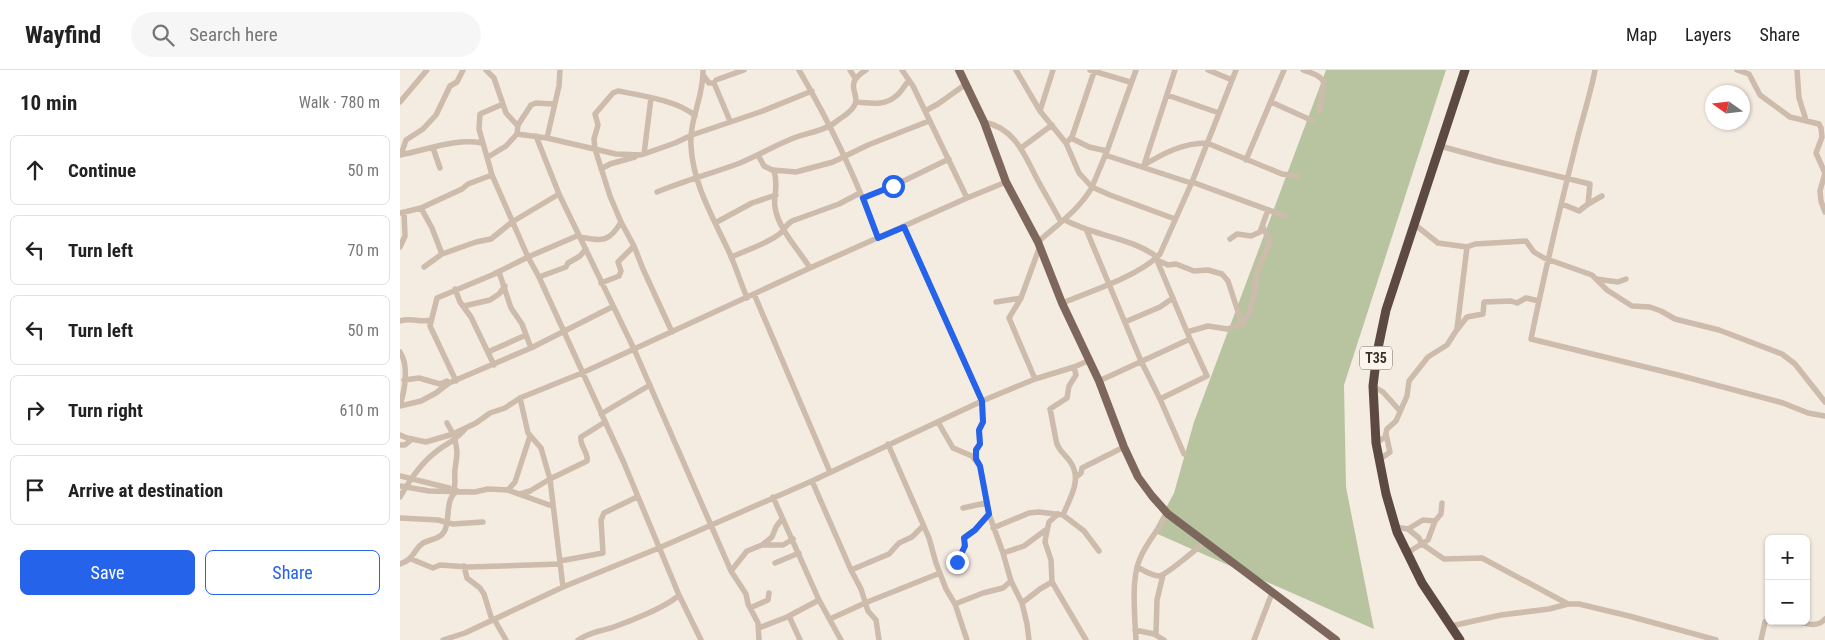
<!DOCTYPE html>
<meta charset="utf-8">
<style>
body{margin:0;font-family:"Roboto Condensed",sans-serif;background:#f6f6f6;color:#222}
.controls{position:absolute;right:15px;bottom:15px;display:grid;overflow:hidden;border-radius:8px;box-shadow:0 1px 4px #0004}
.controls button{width:45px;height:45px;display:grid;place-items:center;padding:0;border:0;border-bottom:1px solid #e0e0e0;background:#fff;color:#222;font:25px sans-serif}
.compass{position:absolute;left:1305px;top:15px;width:45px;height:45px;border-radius:50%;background:#fff;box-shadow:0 1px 4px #0004;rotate:284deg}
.stop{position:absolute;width:15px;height:15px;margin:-11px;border:4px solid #2563eb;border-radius:50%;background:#fff}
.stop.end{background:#2563eb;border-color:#fff;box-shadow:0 1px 5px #0008}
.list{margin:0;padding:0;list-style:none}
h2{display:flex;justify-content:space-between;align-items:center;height:65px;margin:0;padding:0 20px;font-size:21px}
h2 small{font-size:16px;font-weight:400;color:#767676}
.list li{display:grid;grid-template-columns:32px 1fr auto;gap:15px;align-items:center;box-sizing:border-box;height:70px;margin:0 10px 10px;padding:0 10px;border:1px solid #e0e0e0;border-radius:8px}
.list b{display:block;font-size:19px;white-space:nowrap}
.list em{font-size:16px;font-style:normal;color:#767676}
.actions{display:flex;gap:10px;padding:15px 20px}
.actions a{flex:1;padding:11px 0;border:1px solid #2563eb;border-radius:8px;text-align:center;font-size:18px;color:#2563eb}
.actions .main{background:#2563eb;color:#fff}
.icon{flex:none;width:28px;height:28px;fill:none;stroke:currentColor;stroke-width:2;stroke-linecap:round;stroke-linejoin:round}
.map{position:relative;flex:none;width:1425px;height:570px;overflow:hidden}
header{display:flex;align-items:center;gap:30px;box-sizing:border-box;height:70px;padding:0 25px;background:#fff;border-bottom:1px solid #e0e0e0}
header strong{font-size:24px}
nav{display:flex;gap:28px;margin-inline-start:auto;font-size:18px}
.search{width:350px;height:45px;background:#f6f6f6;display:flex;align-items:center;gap:12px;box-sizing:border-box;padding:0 18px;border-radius:28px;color:#767676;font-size:19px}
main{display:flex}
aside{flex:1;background:#fff}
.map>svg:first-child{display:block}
</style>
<header>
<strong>Wayfind</strong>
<div class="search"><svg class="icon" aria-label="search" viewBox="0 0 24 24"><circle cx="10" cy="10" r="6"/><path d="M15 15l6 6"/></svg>Search here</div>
<nav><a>Map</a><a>Layers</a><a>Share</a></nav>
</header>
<main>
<aside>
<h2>10 min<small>Walk · 780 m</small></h2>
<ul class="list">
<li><svg class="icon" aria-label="ahead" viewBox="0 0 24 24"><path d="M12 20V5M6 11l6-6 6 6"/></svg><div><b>Continue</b></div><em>50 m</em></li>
<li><svg class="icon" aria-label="left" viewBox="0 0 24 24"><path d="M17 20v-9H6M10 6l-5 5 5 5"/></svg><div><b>Turn left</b></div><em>70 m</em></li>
<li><svg class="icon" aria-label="left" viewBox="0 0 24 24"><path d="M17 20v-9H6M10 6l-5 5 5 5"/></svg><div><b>Turn left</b></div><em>50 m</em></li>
<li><svg class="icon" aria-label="right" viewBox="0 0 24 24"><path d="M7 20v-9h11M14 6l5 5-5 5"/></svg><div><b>Turn right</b></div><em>610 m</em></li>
<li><svg class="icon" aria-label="arrive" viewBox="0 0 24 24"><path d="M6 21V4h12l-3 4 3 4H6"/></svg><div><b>Arrive at destination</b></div></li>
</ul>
<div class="actions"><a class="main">Save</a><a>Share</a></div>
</aside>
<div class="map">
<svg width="1425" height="570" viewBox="0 0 1425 570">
<rect width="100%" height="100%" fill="#f4ebe1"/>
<path fill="#b8c4a0" d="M926,0H1046L944,315L946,417L974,559L753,462L774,423L794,352Z"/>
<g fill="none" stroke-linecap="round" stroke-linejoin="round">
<path stroke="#cdbbac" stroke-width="5.5" d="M86,0L94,8L106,43L118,56
M303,0C304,26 289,50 291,76C293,115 314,149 330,184C336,198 341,213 347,228
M399,0C430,53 457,110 478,168
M450,0L455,8
M502,0L513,16L567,128
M616,0L640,41L666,73L679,103L692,117C680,139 657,155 638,172
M690,0L730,12
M736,0L707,81L692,117L710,125L775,149
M808,0L832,10
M903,0C911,3 921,5 924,13L919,41
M1195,0C1190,27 1181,52 1175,78C1159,142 1144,205 1131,269L1278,305L1383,333L1408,343L1425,346
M1337,0L1349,4L1360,25L1390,47L1419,54L1421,58L1422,67L1416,83L1425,103L1420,121L1421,131L1425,142
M1397,0L1399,28L1406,50
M303,5L309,13H314L330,51
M316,10L344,0
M767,25L819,43
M0,32L27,0
M456,32C470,33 485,36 496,26C502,22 504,15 509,11
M871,32L913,51
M525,41L538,34L566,14
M640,41L653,0
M584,52C614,58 624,83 636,107C644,122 653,137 661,152
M117,64L147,68L216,84L241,85L275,73L292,65L360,42L412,21
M136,66L159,124L234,279L331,501L346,524L348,534L358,553L359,570
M147,68L159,16L160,0
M671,68L689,77L707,81
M666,73L672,67L694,2
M1040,76L1095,91L1190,114L1188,134
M33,78L40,98
M621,78L652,55
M244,84L251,28
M0,85C27,80 55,68 82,73
M1,85L6,70L23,59L36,45L50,16L57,12L63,0
M358,85L364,96L374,101C379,118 373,123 375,137C378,159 399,180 410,198
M705,85L791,113
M88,87L106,76L117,64L118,55L131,35L136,33L154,34
M846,90L884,0
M744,95C764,83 783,73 807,73L882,104L897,106
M744,95L775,0
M201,99L210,94L235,87
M373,100L396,102L433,92L468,75L529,51
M92,105L128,187L139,207L224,393L279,525L301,570
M792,112L885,146
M257,122C284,111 313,103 340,93C357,86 372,77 389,70C401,64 416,63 429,56C434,54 439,49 444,46C473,26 436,19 466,0
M463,128L493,116L549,89
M1162,134L1179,141L1188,134L1202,126
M21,138L32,158L42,184
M0,143L21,138L62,119L68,114L92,105L79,59L80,44L103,34
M665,150C694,166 730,167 757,187
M315,153L352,133L376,125
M1014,154L1038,173L1067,177L1057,259
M504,157L582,331L583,352L579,360L580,374L576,379V389
M686,159L741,291L760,329L784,384
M180,167C202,171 209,173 221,152
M830,169L837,164L851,166L860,162L868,140
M0,177L5,166L4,142
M1067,177L1075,174L1126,171L1134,182L1144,188L1192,205L1207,220L1232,236L1250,237L1261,241L1275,249L1319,260L1382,284L1395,294L1425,332
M331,187C347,180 364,175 378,165C384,161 385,155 392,151L439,134L460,123
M756,188L790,269L807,306L760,329
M757,190L768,195L776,194L794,201L808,200L822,204L828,211L842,254
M24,197L42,184L76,172L91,169L112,152L159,124
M99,202L111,238L122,254L131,278
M139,207L166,197L168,193L180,186L186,179
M1196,209L1218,212L1226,209
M201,213L219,206L221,201L218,192L234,176
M854,214L860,194L870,173L863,157
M55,219L60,232L71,247L94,295
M354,224L430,402
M596,232L621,228
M662,233C690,222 741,205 760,184L792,112L836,0
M64,236L90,230L99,224L105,216
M0,251C11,247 20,253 31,250
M725,252L760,237L773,228
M272,262L243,199L234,176L221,152L210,126L195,79L194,69L198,55L195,44L213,23L218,21C239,25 280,31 295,46
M787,262L808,256L827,259L842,254L850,241L856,215
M0,282C9,295 5,320 0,335
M88,282L126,265
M635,309L609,248L621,228L640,176
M4,310L19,308L40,314L47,311
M56,311L30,256L37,228L92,205L128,187L179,165
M699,311L790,269
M973,316L983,322L1000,341
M120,328L128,363L141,378L150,409L163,517
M0,336L21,331L36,323L49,313L131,278L212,237
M201,344L250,315
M538,352L553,378L572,386L580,396L589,444L603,483L611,511L622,533L627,554L629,570
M47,353L53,364
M0,365L7,368L26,372L53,364L76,353L90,343L105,338L120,328L182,303L410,198L567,128L606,112
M976,373L985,367L987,359L996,351L1007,326L1009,311L1028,287L1047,275L1056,261L1067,247L1083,244L1084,232L1111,231L1117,233L1126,228L1139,231
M488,374L529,468L536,493L546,519L555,534L567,570
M0,375H5L12,369
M979,390L990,382L986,364
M0,406L49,418
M676,407L681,403L682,398L724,377
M412,411L451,500L461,519L468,541L476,550L479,570
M0,416L29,421L75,422L88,419L108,420L152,436
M54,419C56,412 54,406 55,399C57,386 58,383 55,370
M108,420L115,412L130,366
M120,424L130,421L150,409L187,391C189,383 179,375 181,367L205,352
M0,427C9,411 22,392 37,381C47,373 57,370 65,359
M373,427L419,530L441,570
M563,438L586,433
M658,444L649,452L646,466L645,472L651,490L652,512L686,570
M663,445C670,428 682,410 671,393C667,386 660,382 657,374C655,367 652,347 650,339L667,328L669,316L676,305L674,297
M0,448L38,450L53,454L83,452
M996,457L1008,459L1023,450L1035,451
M593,458L629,443L639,442L663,445L684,461L699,481
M1008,459L1019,468L1022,474
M1022,474L1044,489L1082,488L1168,534
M362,475H383L393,469
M603,483L624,476L647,459
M1007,483L1028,470L1035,451L1041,444L1042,433
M11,489L33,498L40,495L68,497L160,494
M160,491L203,483L201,450L204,443L237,427
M375,493L399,483
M0,494C15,489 13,480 23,473C30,469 39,470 44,462C51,450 44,430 57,421
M551,494C561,491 566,478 564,468L575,460L589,444
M64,496L67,508L80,518L84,524L92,550
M737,497C743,500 752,506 759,506C766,505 798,478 804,472
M451,500L489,484L499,473L512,467L523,456
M331,501L347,481L362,475L372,467L376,457L382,449
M622,533L640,519L652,512
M555,534L583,523L603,518L611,511
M350,538L368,530L369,523
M389,546L400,570
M94,549L106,570
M430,549L465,533L540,503
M1396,551C1407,554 1417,558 1425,549
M1051,556L1101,545L1149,539L1168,534H1179L1229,546L1316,570
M359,558L387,547L419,530
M735,560L754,564L764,570
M756,564L757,530L763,505
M43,570L65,563L163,517L259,478L412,411L582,331L635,309L674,297L690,290
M178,570C189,563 199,561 211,558C228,552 267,537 279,525
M736,570C735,549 731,511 739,491C745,474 759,459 768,444
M854,570L872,523
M1361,570L1365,552L1369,548"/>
<path stroke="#7d675c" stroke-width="8" d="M559,0L584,52L606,112L638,172L662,233L699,311L724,377L738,407L752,426L768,444L936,570"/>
<path stroke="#5c4a42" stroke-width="9" d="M1060,570L1022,513L997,462L986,424L976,373L973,316L977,283L986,240L1065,0"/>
</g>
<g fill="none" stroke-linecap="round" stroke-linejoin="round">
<path stroke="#2563eb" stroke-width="6" d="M493,116L463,128L478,168L504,157L582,331L583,352L579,360L580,374L576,380V389L580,396L589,444L575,460L564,468L565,476L557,492"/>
</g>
<g text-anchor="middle" stroke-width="5" stroke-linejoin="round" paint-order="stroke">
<rect fill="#fbf5ee" stroke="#756b66" stroke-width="1" x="960" y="276.5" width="32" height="23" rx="4"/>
<g font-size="14" font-weight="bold" fill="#3b302b">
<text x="976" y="293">T35</text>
</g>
</g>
</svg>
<div class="controls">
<button>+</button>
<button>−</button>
</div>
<svg class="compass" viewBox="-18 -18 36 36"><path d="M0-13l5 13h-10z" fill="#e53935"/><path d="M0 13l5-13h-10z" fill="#767676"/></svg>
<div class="stop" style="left:493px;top:116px"></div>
<div class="stop end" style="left:557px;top:492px"></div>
</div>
</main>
